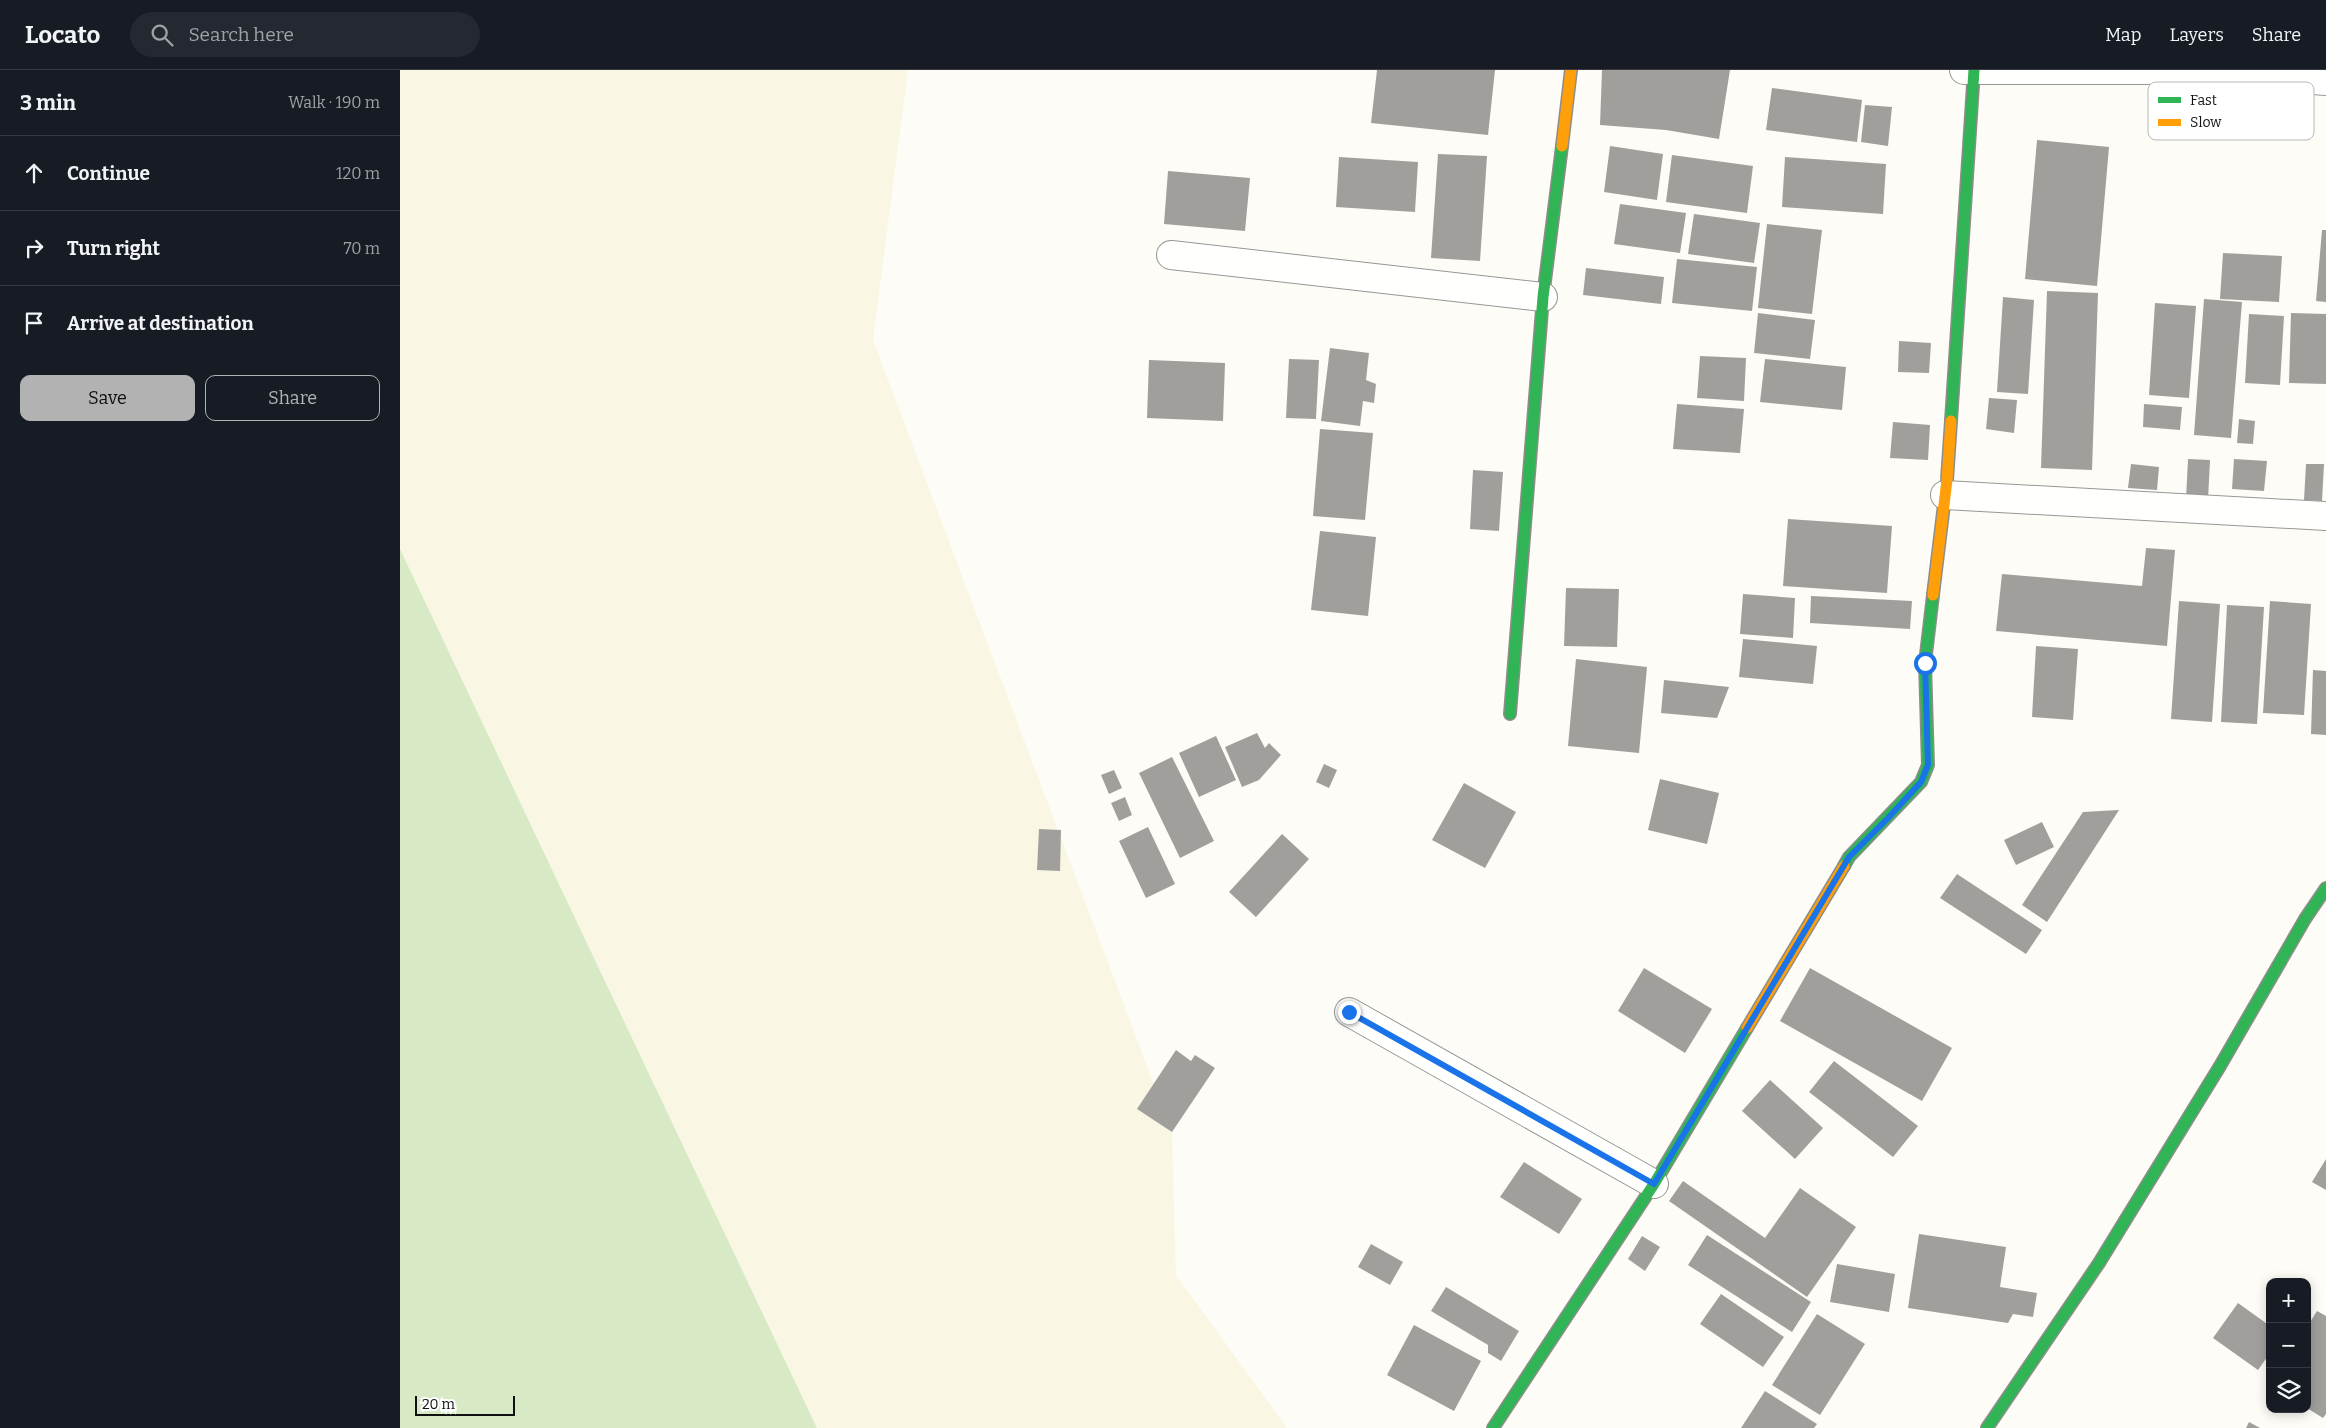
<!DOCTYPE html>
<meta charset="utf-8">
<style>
body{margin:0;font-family:Bitter,serif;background:#242831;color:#f1f3f6}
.controls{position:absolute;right:15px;bottom:15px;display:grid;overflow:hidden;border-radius:10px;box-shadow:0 2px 12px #0003}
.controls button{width:45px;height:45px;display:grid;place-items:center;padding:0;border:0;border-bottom:1px solid #363941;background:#171b24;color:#f1f3f6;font:25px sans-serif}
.scale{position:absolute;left:15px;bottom:12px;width:100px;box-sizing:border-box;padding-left:5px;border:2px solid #111;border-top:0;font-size:14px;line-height:18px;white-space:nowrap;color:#111;-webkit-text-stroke:4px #fff;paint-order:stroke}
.stop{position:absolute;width:15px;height:15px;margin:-11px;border:4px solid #1a73e8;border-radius:50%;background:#fff}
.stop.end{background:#1a73e8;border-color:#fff;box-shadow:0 1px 5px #0008}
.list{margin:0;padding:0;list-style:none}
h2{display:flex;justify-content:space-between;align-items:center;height:65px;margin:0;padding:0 20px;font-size:21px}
h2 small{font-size:16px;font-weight:400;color:#9ea1a6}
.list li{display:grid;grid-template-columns:32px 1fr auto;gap:15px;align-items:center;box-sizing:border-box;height:75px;padding:0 20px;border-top:1px solid #363941}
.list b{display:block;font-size:19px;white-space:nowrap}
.list em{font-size:16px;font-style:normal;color:#9ea1a6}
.actions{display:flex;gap:10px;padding:15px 20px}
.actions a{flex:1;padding:11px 0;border:1px solid #b2b2b3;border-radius:10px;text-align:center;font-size:18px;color:#b2b2b3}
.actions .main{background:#b2b2b3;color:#111}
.icon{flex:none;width:28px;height:28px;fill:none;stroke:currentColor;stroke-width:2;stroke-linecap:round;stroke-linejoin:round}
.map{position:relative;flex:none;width:1926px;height:1358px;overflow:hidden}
header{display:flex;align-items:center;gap:30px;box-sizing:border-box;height:70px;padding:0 25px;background:#171b24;border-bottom:1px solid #363941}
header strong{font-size:24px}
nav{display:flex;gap:28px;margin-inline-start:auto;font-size:18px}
.search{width:350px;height:45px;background:#242831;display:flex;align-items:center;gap:12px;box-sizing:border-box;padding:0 18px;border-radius:28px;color:#9ea1a6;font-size:19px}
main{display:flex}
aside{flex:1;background:#171b24}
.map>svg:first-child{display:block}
</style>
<header>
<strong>Locato</strong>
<div class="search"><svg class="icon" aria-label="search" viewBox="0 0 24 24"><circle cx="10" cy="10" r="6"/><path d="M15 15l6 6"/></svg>Search here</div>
<nav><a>Map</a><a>Layers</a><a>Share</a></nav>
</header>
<main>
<aside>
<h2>3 min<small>Walk · 190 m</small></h2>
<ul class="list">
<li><svg class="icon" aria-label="ahead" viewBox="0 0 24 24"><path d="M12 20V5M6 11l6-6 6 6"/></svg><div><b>Continue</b></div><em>120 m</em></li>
<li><svg class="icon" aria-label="right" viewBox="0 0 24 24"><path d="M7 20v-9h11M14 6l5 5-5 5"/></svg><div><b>Turn right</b></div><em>70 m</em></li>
<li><svg class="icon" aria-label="arrive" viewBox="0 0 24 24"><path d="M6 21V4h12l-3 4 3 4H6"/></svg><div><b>Arrive at destination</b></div></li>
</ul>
<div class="actions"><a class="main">Save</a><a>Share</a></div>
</aside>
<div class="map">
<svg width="1926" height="1358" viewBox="0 0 1926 1358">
<rect width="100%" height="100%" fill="#fdfcf7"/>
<path fill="#f9f7e4" d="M0,0H508L473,270L772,1062L776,1205L887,1358H417L0,479Z"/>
<path fill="#d8eac5" d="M0,479L417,1358H0Z"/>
<path fill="#a19f9c" d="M977,0H1095L1088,65L971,53Z
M1202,0H1330L1319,69L1266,60L1200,55Z
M1372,18L1462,30L1457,72L1366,60Z
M1465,35L1492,37L1488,76L1461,72Z
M1637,70L1709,77L1697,216L1625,209Z
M1210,76L1263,84L1257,130L1204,122Z
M1038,84L1087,86L1080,191L1031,188Z
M1272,85L1353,96L1347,143L1266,132Z
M939,87L1018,92L1015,142L936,137Z
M1385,87L1486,94L1483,144L1382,137Z
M768,101L850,108L845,161L764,154Z
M1220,134L1286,143L1280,183L1214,174Z
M1294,144L1360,153L1354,193L1288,184Z
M1367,154L1422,160L1412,244L1358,238Z
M1922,160H1926V232L1916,231Z
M1823,183L1882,186L1879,232L1820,229Z
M1277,189L1357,197L1352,241L1272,233Z
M1186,198L1264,207L1261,234L1183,225Z
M1647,221L1698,223L1692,400L1641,398Z
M1603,227L1634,230L1628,324L1597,322Z
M1804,229L1842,232L1831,368L1794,365Z
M1755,233L1796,236L1789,328L1749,325Z
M1358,243L1415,250L1410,289L1354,283Z
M1891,243L1926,244V314L1889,313Z
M1849,244L1884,246L1880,315L1845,313Z
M1499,271L1531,273L1529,303L1498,302Z
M930,278L969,283L966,310L976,314L974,333L963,331L960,356L921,351Z
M1300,286L1346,288L1344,331L1297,328Z
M889,289L919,290L916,349L886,348Z
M1365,289L1446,297L1442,340L1360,332Z
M749,290L825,293L823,351L747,348Z
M1589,328L1617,330L1614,363L1586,359Z
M1277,334L1344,339L1340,383L1273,379Z
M1744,334L1782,337L1780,360L1743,357Z
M1839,349L1855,351L1853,374L1837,373Z
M1493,352L1530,355L1528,390L1490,388Z
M920,359L973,363L965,450L913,446Z
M1788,389L1810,390L1808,430L1786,429Z
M1834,389L1867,391L1864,421L1832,419Z
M1731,394L1759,397L1757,420L1728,418Z
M1906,394H1924L1922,431L1904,430Z
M1073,400L1103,402L1099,461L1070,459Z
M1388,449L1492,456L1487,523L1383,516Z
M920,461L976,467L968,546L911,540Z
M1746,478L1775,480L1767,576L1596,561L1602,504L1742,516Z
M1166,518L1219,519L1217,577L1164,576Z
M1343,524L1395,528L1393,568L1340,564Z
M1411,526L1512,531L1510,559L1410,553Z
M1779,531L1820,534L1812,652L1771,649Z
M1870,531L1911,534L1904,645L1863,643Z
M1827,535L1864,537L1857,654L1821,652Z
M1343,569L1417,576L1413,614L1339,607Z
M1636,576L1678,579L1673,650L1632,647Z
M1176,589L1247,597L1239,683L1168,676Z
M1913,600L1926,601V665L1911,664Z
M1264,610L1329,617L1317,648L1261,643Z
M857,663L865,678L869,673L881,685L859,710L842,717L825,677Z
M816,666L836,710L799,727L779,683Z
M772,687L814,771L780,788L739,703Z
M924,694L937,700L929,718L916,712Z
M714,700L722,718L709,724L701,705Z
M1260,709L1319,723L1307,774L1248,760Z
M1064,713L1116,742L1085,798L1032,770Z
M725,727L732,745L719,751L711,733Z
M1719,740L1647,852L1622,835L1683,742Z
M1642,752L1654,777L1616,795L1604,770Z
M748,757L775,814L746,828L719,771Z
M639,759L661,760L660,801L637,800Z
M882,764L909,789L856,847L829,822Z
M1557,804L1642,860L1626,884L1540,828Z
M1244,898L1312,939L1285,983L1218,941Z
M1410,898L1552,978L1522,1031L1380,951Z
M776,980L791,991L795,985L815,998L772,1062L737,1039Z
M1434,991L1518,1056L1493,1087L1409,1022Z
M1370,1010L1423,1058L1395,1089L1342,1041Z
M1926,1089V1120L1912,1112Z
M1124,1092L1182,1129L1159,1164L1100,1127Z
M1283,1111L1365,1168L1400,1118L1456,1157L1407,1227L1269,1131Z
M1519,1164L1606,1177L1600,1217L1637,1223L1633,1247L1613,1244L1608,1253L1508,1238Z
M1307,1165L1411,1232L1392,1262L1288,1195Z
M1242,1166L1260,1177L1245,1201L1228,1189Z
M971,1174L1003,1192L990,1215L958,1197Z
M1437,1194L1495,1204L1489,1242L1430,1232Z
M1046,1217L1119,1261L1101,1291L1088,1283V1275L1031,1241Z
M1321,1224L1384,1267L1363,1297L1300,1254Z
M1838,1233L1870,1256V1283L1858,1300L1813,1268Z
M1917,1241L1926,1246V1344L1923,1348L1907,1338V1257Z
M1417,1244L1465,1274L1420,1345L1372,1315Z
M1014,1255L1081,1291L1054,1341L987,1305Z
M1365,1321L1417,1354L1414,1358H1341Z
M1849,1352L1860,1358H1846Z"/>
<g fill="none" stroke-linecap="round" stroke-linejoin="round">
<defs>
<path id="street" d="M1564,0H1779L1926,11
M771,185L1143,227
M1545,425L1926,446
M949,942L1254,1114"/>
<path id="fast" d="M1551,351L1574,0
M1110,644L1143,227L1162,76
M1444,796L1449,787L1521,712L1528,695L1525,593L1533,525
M1093,1358L1254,1114L1347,958
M1587,1358L1699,1193L1820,996L1905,849L1926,818"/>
<path id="slow" d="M1162,76L1171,0
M1533,525L1547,410L1551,351
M1347,958L1444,796"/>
</defs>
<use href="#street" stroke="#979795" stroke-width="30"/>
<use href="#fast" stroke="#8e8d8b" stroke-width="14"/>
<use href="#slow" stroke="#8e8d8b" stroke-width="14"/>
<use href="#street" stroke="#fffffe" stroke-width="28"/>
<use href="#fast" stroke="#30b455" stroke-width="11"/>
<use href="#slow" stroke="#ff9f0a" stroke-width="11"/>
</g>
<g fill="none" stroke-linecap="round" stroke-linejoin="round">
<path stroke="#1a73e8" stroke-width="6" d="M949,942L1254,1114L1449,787L1488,748L1521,712L1528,695L1525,593"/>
</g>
<rect x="1748" y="12" width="166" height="58" rx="8" fill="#fff" stroke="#b8b8b8" stroke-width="1"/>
<rect x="1758" y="27" width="23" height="6" fill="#30b455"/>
<rect x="1758" y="49" width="23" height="7" fill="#ff9f0a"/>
<g font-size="14" fill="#111">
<text x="1790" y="35">Fast</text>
<text x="1790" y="57">Slow</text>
</g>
</svg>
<div class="controls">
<button>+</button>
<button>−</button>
<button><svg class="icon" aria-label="layers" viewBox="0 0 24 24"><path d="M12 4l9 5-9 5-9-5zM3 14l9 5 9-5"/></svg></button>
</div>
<div class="scale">20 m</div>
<div class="stop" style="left:1525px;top:593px"></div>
<div class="stop end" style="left:949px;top:942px"></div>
</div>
</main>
